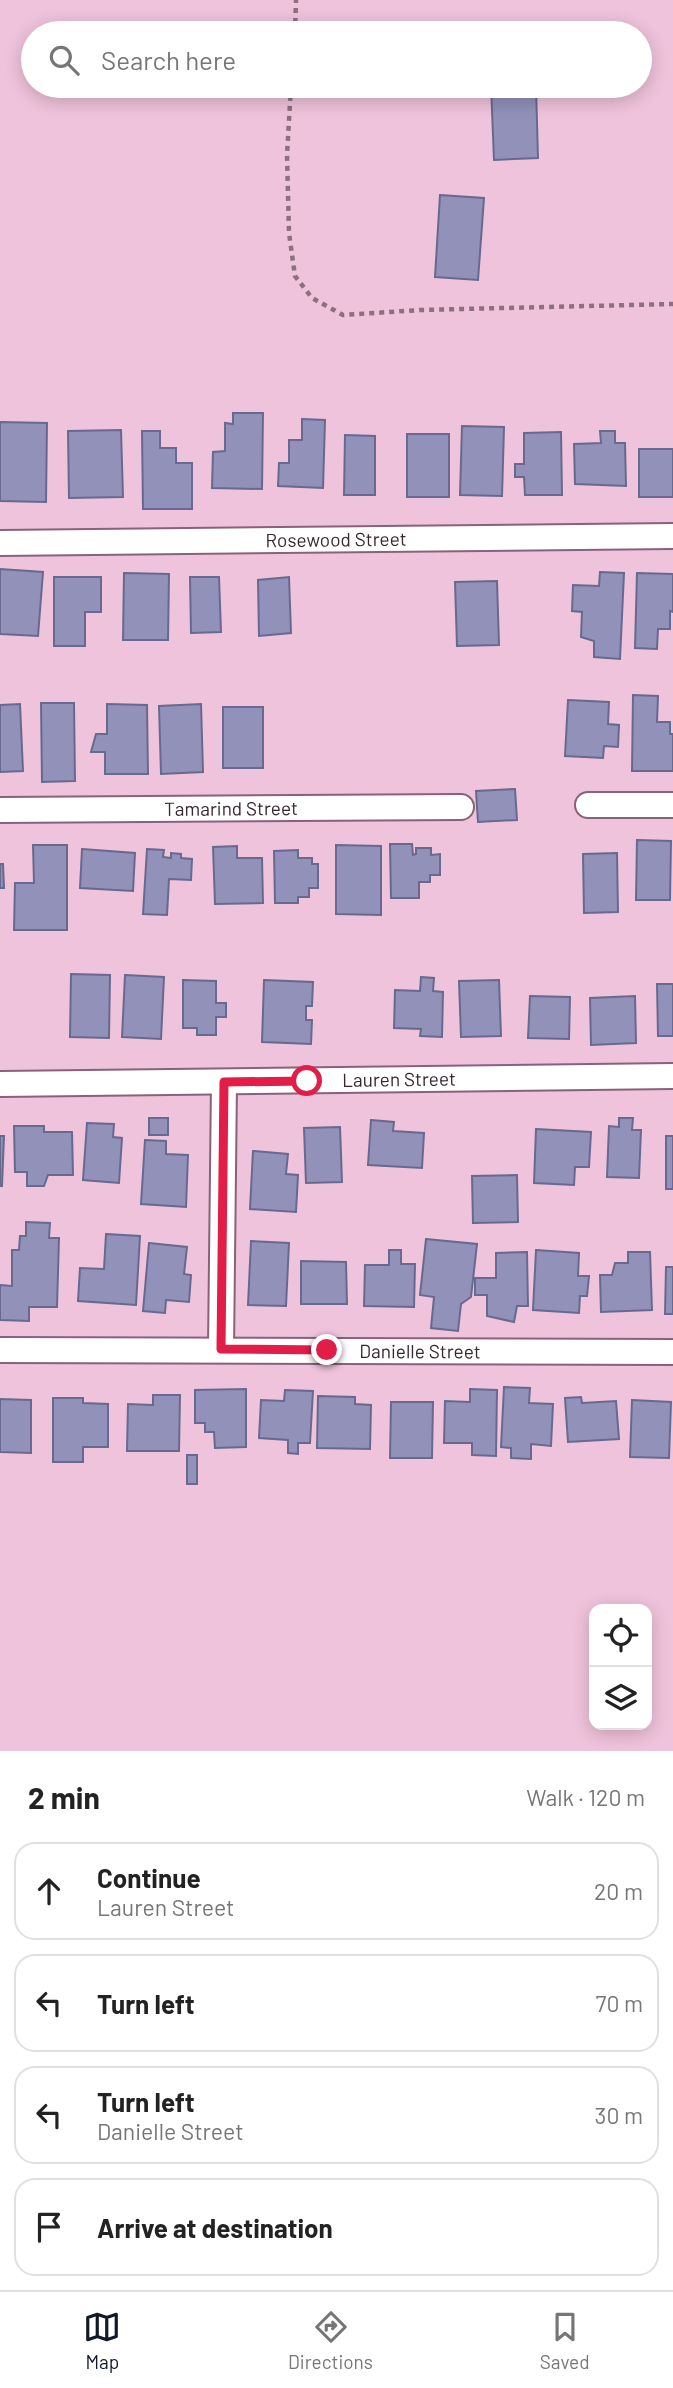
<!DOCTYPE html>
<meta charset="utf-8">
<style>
body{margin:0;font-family:Barlow,sans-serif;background:#f6f6f6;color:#222}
.controls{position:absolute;right:21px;bottom:21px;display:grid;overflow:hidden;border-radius:14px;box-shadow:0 4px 18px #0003}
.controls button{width:63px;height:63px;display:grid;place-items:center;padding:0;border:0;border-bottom:2px solid #e0e0e0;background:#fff;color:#222;font:35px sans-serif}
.stop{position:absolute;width:21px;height:21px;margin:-16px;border:5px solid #e11d48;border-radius:50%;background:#fff}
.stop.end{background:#e11d48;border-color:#fff;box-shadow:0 2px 7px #0008}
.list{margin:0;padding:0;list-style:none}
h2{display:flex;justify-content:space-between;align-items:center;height:91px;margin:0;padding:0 28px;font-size:30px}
h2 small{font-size:23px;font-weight:400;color:#767676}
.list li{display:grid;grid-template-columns:46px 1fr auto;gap:21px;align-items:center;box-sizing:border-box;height:98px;margin:0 14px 14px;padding:0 14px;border:2px solid #e0e0e0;border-radius:21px}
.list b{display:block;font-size:26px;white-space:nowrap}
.list p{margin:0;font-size:23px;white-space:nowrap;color:#767676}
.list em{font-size:23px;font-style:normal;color:#767676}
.icon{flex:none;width:38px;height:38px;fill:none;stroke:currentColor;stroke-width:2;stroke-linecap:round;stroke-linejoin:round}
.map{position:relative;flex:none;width:673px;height:1751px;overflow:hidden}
.search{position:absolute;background:#fff;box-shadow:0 4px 18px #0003;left:21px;right:21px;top:21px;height:77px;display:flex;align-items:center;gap:18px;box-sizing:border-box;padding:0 24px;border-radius:38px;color:#767676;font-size:26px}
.sheet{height:539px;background:#fff}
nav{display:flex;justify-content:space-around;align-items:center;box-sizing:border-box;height:98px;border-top:2px solid #e0e0e0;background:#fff;font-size:19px;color:#767676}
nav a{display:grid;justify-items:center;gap:4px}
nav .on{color:#111827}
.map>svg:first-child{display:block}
</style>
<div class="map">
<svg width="673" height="1751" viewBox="0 0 673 1751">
<rect width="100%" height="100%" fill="#efc3db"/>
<path fill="#9191ba" stroke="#68698f" stroke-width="2" d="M491,86H536L538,158L494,160Z
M440,195L484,198L478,280L435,277Z
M233,413H263L262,489L212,488L213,452L225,451V423L233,424Z
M302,419L325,420L323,488L278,486L279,463H289V440H302Z
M0,422L47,423L46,502L0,501Z
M462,426L504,427L502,496L460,495Z
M121,430L123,497L69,498L68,431Z
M142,431H160V448H176V463H192V509H143Z
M600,431H615V443H625L626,486L575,484L574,444L601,443Z
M561,432L562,495H525L524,477H515V464H524V433Z
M407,434H449V497H407Z
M345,435L375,436V495H344Z
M639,449H673V497H639Z
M0,569L43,572L38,636L0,634Z
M600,572L624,573L620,659L594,657V641L581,637L582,612L572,611L573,585L599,586Z
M124,573L169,574L168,640H123Z
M637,573L673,574V612L670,611V629H658L657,649L635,648Z
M54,577H101V612H85V646H54Z
M190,577H219L221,632L191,633Z
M289,577L291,633L259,636L258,580Z
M497,581L499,645L457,646L455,582Z
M633,695L658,696L657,722H670V734H673V771H632Z
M568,700L609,702L608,724L619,725L618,747L604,746L603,758L565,756Z
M41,703H74L75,781L42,782Z
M20,704L23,771L0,772V705Z
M107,704L147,705L148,774H105V752H91L96,734H107Z
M201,704L203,772L161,774L159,706Z
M223,707H263V768H223Z
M515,789L517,820L478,822L476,791Z
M637,840L671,841L670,900H636Z
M390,844H412L413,855L416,854V848H431V855L440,854V875H430V882H419V898H391Z
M33,845H67V930H14L15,883H34Z
M336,845L381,846V915L336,914Z
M237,846V858H262L263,903L215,904L213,847Z
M82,849L135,853L133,891L80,888Z
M147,849L164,850L163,857L171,858V853L181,854V858L192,859L191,880L169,879L167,915L143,914Z
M298,850V858H312V864H318V888H309V897H298V903H275L274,851Z
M617,853L618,912L584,913L583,854Z
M0,864H3L4,888H0Z
M71,974L110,975L109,1038L70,1037Z
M125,975L164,977L161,1039L122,1037Z
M421,977L434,978L433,991L443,992L442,1037L420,1036L421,1029L394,1028L395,990L420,991Z
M183,980L216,981V1003H226V1017H216V1035H197V1028H183Z
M264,980L313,982L312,1006H306V1020H312L311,1044L262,1042Z
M499,980L501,1036L461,1037L459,981Z
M657,984H673V1036H658Z
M530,996L570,997L569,1039L528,1038Z
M635,996L636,1043L591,1045L590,998Z
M149,1118H168V1135H149Z
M619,1118H633L632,1130H641L639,1178L607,1177L609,1126L619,1127Z
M371,1120L394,1122L393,1131L424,1133L422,1168L368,1165Z
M87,1123L114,1124L113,1137L122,1138L119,1183L83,1180Z
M14,1126H44V1132H72L73,1175H48L44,1186H27V1172H15Z
M340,1127L342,1182L306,1183L304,1128Z
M536,1129L591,1132L589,1167H575L574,1185L534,1183Z
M0,1136H4L2,1186H0Z
M666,1136H673V1189H666Z
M145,1140L166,1141V1154L188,1155L186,1207L141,1204Z
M253,1151L288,1154L286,1174L298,1175L296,1212L250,1209Z
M517,1175L518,1222L473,1223L472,1176Z
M26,1222L50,1223L49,1238H59L57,1307H29V1321L0,1320V1285L12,1286V1250H19L20,1236H26Z
M106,1234L140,1236L136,1305L78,1301L80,1268L104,1269Z
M426,1239L477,1244L471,1297L461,1304L458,1331L431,1328L434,1297L420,1295Z
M251,1241L289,1243L286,1306L248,1305Z
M149,1243L187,1247L184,1274L191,1275L189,1302L166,1300L165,1313L143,1311Z
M389,1250H401V1264H415L414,1307L364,1306L365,1265H389Z
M536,1250L579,1253L578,1276H589L587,1296H580L579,1313L533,1310Z
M527,1252L528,1306H517L514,1322L487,1316V1295H475V1278H496V1253Z
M628,1252H650L652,1310L601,1312L600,1275H612L615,1263H628Z
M301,1261L346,1262L347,1304H301Z
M666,1267H673V1314H665Z
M504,1387L530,1388L529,1403L553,1404L551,1446L531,1444V1459L511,1458V1448L501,1447Z
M246,1389V1447L215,1448L214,1432H205V1423H195V1390Z
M470,1389L497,1390L496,1456L472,1455V1443H444L445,1401L470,1402Z
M285,1390L313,1391L310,1443H298V1454L288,1453V1440L259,1438L261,1400L284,1401Z
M153,1395H180L179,1451H127L128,1404L153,1405Z
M318,1396L355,1397V1404L371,1405L370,1449L317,1448Z
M581,1397L582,1403L616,1401L619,1439L568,1442L565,1398Z
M53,1398H83V1403L108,1404V1447H83V1462H53Z
M0,1399L31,1400V1453L0,1452Z
M632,1400L671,1402L669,1458L630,1457Z
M391,1402H433L432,1458H390Z
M187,1455H197V1484H187Z"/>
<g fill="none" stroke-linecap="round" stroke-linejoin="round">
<defs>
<g id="minor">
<path id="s1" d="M0,543L673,536"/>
<path d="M588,805H673"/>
<path id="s2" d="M0,810L461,807"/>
<path id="s3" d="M0,1084L673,1076"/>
<path d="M221,1349L224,1082"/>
<path id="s4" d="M0,1350L673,1352"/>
</g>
</defs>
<use href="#minor" stroke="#886278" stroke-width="28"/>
<path stroke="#8d7080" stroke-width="4.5" stroke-dasharray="5 5" stroke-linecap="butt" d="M295,33L296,0
M291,86L287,155L289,233L295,276L312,298L343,315L420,310L673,304"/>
<use href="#minor" stroke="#fff" stroke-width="24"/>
</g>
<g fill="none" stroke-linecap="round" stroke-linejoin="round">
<path stroke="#e11d48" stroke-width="9" d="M307,1081L224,1082L221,1349L327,1350"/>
</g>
<g text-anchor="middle" stroke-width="7" stroke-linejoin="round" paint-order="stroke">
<g font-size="19" fill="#382731" stroke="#ffecf6">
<text dy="7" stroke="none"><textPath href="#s1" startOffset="336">Rosewood Street</textPath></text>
<text dy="7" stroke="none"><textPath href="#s2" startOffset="231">Tamarind Street</textPath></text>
<text dy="7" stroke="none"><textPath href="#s3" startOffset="399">Lauren Street</textPath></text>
<text dy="7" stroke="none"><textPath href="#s4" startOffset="420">Danielle Street</textPath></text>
</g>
</g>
</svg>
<div class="controls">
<button><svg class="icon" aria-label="locate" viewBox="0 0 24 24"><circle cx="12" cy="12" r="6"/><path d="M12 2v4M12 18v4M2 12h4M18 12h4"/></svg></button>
<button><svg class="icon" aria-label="layers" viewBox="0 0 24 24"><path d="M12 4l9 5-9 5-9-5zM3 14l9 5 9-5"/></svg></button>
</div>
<div class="stop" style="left:307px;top:1081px"></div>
<div class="stop end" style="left:327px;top:1350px"></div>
<div class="search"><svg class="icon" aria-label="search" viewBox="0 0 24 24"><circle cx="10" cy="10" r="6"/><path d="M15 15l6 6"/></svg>Search here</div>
</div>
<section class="sheet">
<h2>2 min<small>Walk · 120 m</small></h2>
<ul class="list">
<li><svg class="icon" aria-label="ahead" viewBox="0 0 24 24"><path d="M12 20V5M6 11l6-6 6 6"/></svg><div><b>Continue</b><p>Lauren Street</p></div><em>20 m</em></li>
<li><svg class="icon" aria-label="left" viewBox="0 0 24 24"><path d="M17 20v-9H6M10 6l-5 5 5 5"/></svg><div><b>Turn left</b></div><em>70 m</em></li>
<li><svg class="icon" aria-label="left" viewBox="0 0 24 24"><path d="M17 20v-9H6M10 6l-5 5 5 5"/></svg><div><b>Turn left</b><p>Danielle Street</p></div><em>30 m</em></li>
<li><svg class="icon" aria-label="arrive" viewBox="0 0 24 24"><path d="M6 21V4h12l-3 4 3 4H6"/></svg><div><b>Arrive at destination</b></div></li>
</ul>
</section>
<nav>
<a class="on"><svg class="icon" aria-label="map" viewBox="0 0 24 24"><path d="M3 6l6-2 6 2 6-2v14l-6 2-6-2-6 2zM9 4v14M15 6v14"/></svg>Map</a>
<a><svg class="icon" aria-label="directions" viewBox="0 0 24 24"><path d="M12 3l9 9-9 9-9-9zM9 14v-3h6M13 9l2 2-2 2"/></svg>Directions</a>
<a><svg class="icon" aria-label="saved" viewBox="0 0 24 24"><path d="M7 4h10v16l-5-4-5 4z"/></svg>Saved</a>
</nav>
